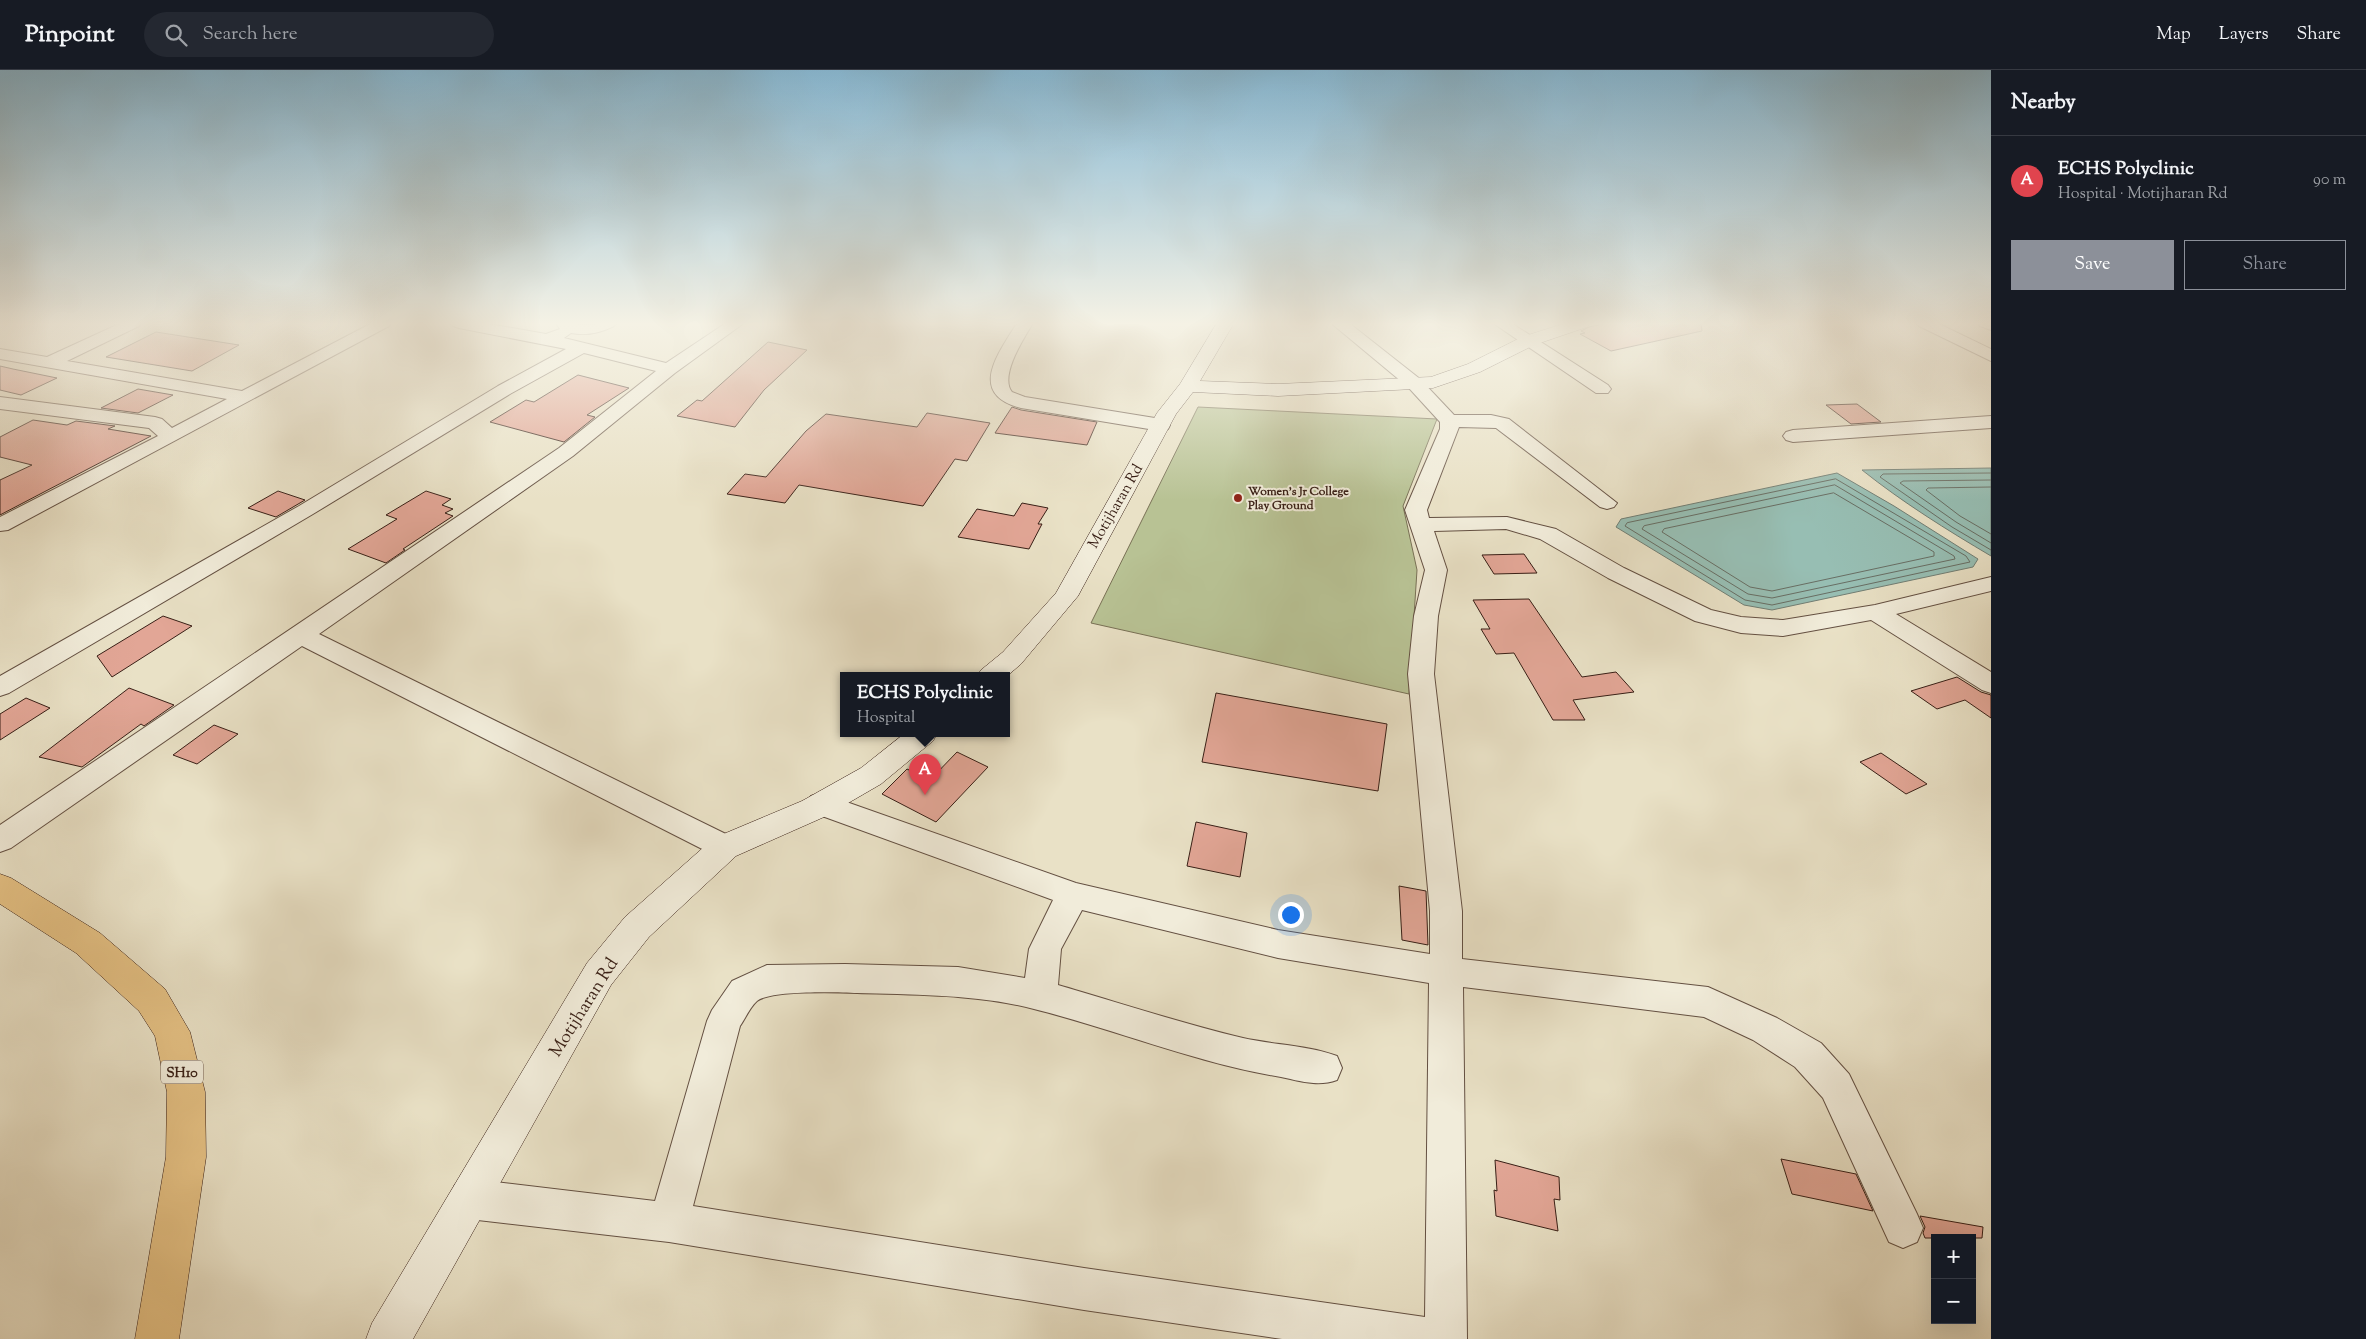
<!DOCTYPE html>
<meta charset="utf-8">
<style>
body{margin:0;font-family:"Sorts Mill Goudy",serif;background:#242831;color:#f1f3f6}
.controls{position:absolute;right:15px;bottom:15px;display:grid;overflow:hidden;border-radius:0px;box-shadow:0 5px 20px #0002}
.controls button{width:45px;height:45px;display:grid;place-items:center;padding:0;border:0;border-bottom:1px solid #363941;background:#171b24;color:#f1f3f6;font:25px sans-serif}
.you{position:absolute;left:1290px;top:844px;width:18px;height:18px;margin:-12px;border:4px solid #fff;border-radius:50%;background:#1a73e8;box-shadow:0 0 0 8px #1a73e833}
.badge{display:grid;place-items:center;width:32px;height:32px;border-radius:50%;background:#8c9099;color:#fff;font-size:16px;font-weight:700}
.pin{position:absolute;translate:-50% -41px;filter:drop-shadow(0 1px 2px #0008)}
.pin::after{content:'';position:absolute;top:26px;width:18px;height:15px;background:inherit;clip-path:polygon(0 0,100% 0,50% 100%)}
.popup{position:absolute;left:840px;top:602px;width:170px;height:65px;box-sizing:border-box;display:grid;place-content:center;border-radius:0px;background:#171b24;filter:drop-shadow(0 1px 4px #0005);font-size:16px;white-space:nowrap;color:#9ea1a6}
.popup b{font-size:19px;color:#f1f3f6}
.popup::after{content:'';position:absolute;left:50%;top:100%;margin-left:-10px;border:10px solid transparent;border-top-color:#171b24}
.list{margin:0;padding:0;list-style:none}
h2{display:flex;justify-content:space-between;align-items:center;height:65px;margin:0;padding:0 20px;font-size:21px}
h2 small{font-size:16px;font-weight:400;color:#9ea1a6}
.list li{display:grid;grid-template-columns:32px 1fr auto;gap:15px;align-items:center;box-sizing:border-box;height:90px;padding:0 20px;border-top:1px solid #363941}
.list b{display:block;font-size:19px;white-space:nowrap}
.list p{margin:0;font-size:16px;white-space:nowrap;color:#9ea1a6}
.list em{font-size:16px;font-style:normal;color:#9ea1a6}
.actions{display:flex;gap:10px;padding:15px 20px}
.actions a{flex:1;padding:11px 0;border:1px solid #8c9099;border-radius:0px;text-align:center;font-size:18px;color:#8c9099}
.actions .main{background:#8c9099;color:#fff}
.icon{flex:none;width:28px;height:28px;fill:none;stroke:currentColor;stroke-width:2;stroke-linecap:round;stroke-linejoin:round}
.map{position:relative;flex:none;width:1991px;height:1269px;overflow:hidden}
header{display:flex;align-items:center;gap:30px;box-sizing:border-box;height:70px;padding:0 25px;background:#171b24;border-bottom:1px solid #363941}
header strong{font-size:24px}
nav{display:flex;gap:28px;margin-inline-start:auto;font-size:18px}
.search{width:350px;height:45px;background:#242831;display:flex;align-items:center;gap:12px;box-sizing:border-box;padding:0 18px;border-radius:28px;color:#9ea1a6;font-size:19px}
main{display:flex}
aside{flex:1;background:#171b24}
.map>svg:first-child{display:block}
</style>
<header>
<strong>Pinpoint</strong>
<div class="search"><svg class="icon" aria-label="search" viewBox="0 0 24 24"><circle cx="10" cy="10" r="6"/><path d="M15 15l6 6"/></svg>Search here</div>
<nav><a>Map</a><a>Layers</a><a>Share</a></nav>
</header>
<main>
<div class="map">
<svg width="1991" height="1269" viewBox="0 0 1991 1269">
<rect width="100%" height="100%" fill="#e9e1c6"/>
<filter id="stains"><feTurbulence type="fractalNoise" baseFrequency=".004" numOctaves="4"/><feColorMatrix values="0 0 0 0 .2 0 0 0 0 .09 0 0 0 0 .02 0 0 0 .5 -.17"/></filter>
<radialGradient id="worn" r=".72"><stop offset=".6" stop-color="#630" stop-opacity="0"/><stop offset="1" stop-color="#630" stop-opacity=".3"/></radialGradient>
<path fill="#b8c294" stroke="#787055" d="M1198,337L1437,349L1403,436L1417,500L1409,624L1091,553Z"/>
<path fill="#97beb3" stroke="#717e74" d="M1991,398V486C1947,460 1902,432 1862,400Z
M1837,403L1894,436L1978,489L1973,497L1772,540L1744,535L1616,457L1621,449Z"/>
<g fill="none" stroke-linecap="round" stroke-linejoin="round">
<path stroke="#686e64" stroke-width="1" d="M1991,403L1883,404L1880,407L1952,457L1991,480
M1836,409L1966,486L1970,492L1772,535L1745,530L1625,456L1627,453Z
M1991,410L1903,411L1900,413L1956,452L1991,473
M1835,415L1954,486L1955,489L1772,528L1748,524L1642,459L1644,456Z
M1991,417L1928,418L1926,420L1960,446L1991,464
M1834,423L1934,482V486L1772,521L1750,517L1662,462L1664,459Z"/>
</g>
<path fill="#e2a696" stroke="#381f16" d="M1608,253H1701L1702,261L1611,281L1580,264L1585,263L1581,261L1589,257Z
M156,262L239,275L192,301L106,287Z
M768,272L807,280L764,320L735,357L677,346L697,330L702,331Z
M0,296L13,299L57,308L21,325L0,320Z
M578,305L629,318L587,345L595,347L564,372L490,352L526,330L534,332Z
M138,319L173,325L138,343L101,338Z
M1857,334L1881,352L1851,354L1826,335Z
M1012,337L1021,340L1097,352L1087,375L995,363Z
M927,343L990,353L967,391L955,389L923,436L799,415L785,433L727,424L745,404L766,407L806,361L826,344L917,357Z
M33,350L67,355L76,351L115,356L108,359L151,366L0,445V410L32,395L0,387V367Z
M278,421L305,430L276,447L248,438Z
M426,421L451,429L442,435L453,439L445,443L453,446L403,479L405,480L386,493L348,479L397,449L386,445Z
M1022,433L1048,438L1038,454H1042L1029,479L958,467L977,439L1014,446Z
M1524,484L1537,503L1494,504L1482,485Z
M1529,529L1582,607L1616,602L1634,622L1573,630L1585,650H1553L1514,583L1496,584L1481,559H1490L1473,530Z
M163,546L192,556L112,607L97,586Z
M1957,607L1981,622L1991,625V648L1965,630L1937,639L1911,621Z
M129,618L174,635L144,656L141,654L82,697L39,687Z
M1216,623L1387,654L1378,721L1202,692Z
M26,628L50,638L0,670V644Z
M214,655L238,664L197,694L173,685Z
M957,682L988,697L936,752L882,724L907,699L930,710Z
M1881,683L1927,714L1906,724L1860,692Z
M1196,752L1247,763L1240,807L1187,796Z
M1399,816L1426,821L1428,875L1402,870Z
M1781,1089L1856,1104L1873,1141L1792,1124Z
M1495,1090L1559,1107L1560,1130L1554,1129L1558,1161L1496,1146L1494,1120L1497,1121Z
M1920,1146L1983,1157L1982,1168H1925L1923,1163L1925,1157Z"/>
<g fill="none" stroke-linecap="round" stroke-linejoin="round">
<defs>
<path id="street" d="M121,253H141L139,256L67,291L242,321L372,253H391L389,256L8,460L0,461V447L158,366L149,358L0,339V327L155,347L162,349L172,358L227,329L0,289V279L47,287Z
M451,253H483L546,264L560,259L556,253H573L579,255L616,253L614,256C600,263 586,266 571,263L564,268L666,293L726,253H744L675,303L573,386L319,564L736,769L740,777L736,785L725,789L714,785L302,576L11,778L0,782V755L559,378L656,301L584,283L510,324L313,444L9,623L0,626V606L299,436L498,316L566,279L459,258L453,256Z
M1017,253H1033C1024,268 999,306 1012,322L1025,327L1161,349L1168,351L1170,355L1168,359L1161,361L1021,338C967,324 998,284 1017,253Z
M1331,253H1349L1420,309L1454,345H1491L1509,349L1617,433L1614,437L1607,439L1600,437L1496,358L1459,357L1427,440L1429,448L1507,447L1556,459L1624,498L1711,540L1741,547L1783,550L1875,535L1991,507V521L1896,544L1991,602V623L1982,620L1871,550L1783,566L1741,563L1695,551L1608,508L1540,469L1506,459L1434,461L1447,500L1438,546L1434,604L1462,841V889L1708,917L1777,948L1821,973L1849,1004L1917,1144L1923,1158L1917,1172L1903,1178L1889,1172L1823,1028L1795,997L1753,970L1704,947L1463,917L1467,1269H1282L1084,1240L669,1172L469,1149L455,1143L449,1129L455,1115L469,1109L655,1131L707,951L712,940L732,911L767,895L845,894L958,897L1025,908L1029,879L1053,830L811,742L807,734L811,726L821,723L1076,813L1278,860L1430,884V841L1408,604L1414,546L1425,500L1405,440L1440,359V352L1408,317ZM1082,840L1278,888L1429,913L1425,1247L1084,1198L693,1136L740,956C745,949 750,937 757,931C771,920 837,922 857,923C916,925 977,924 1034,939C1117,960 1196,993 1281,1007C1300,1011 1318,1017 1337,1010L1342,998L1337,986C1307,975 1274,975 1243,968C1180,953 1120,933 1058,915L1061,879Z
M1493,253H1511L1608,315L1611,319L1608,323H1596Z
M1917,253H1937L1991,279V291L1919,256Z
M1978,253H1991V260L1980,256Z
M1991,346V358L1793,372L1786,370L1783,366L1786,362L1793,360Z"/>
<path id="secondary" d="M1217,253H1234L1200,311L1278,314L1431,307L1468,294L1522,267L1566,253H1590L1587,257L1534,275L1480,302L1433,318L1278,326L1193,322L1176,344L1078,526L1021,594L1006,607L977,606L981,600L1003,582L1056,523L1157,343L1180,314Z
M904,664H937L933,671L881,714L824,747L736,786L649,867L611,915L413,1269H366L372,1253L587,893L625,847L714,768L802,731L861,698Z"/>
<path id="primary" d="M0,804L11,808L100,863L165,919L190,962L205,1022L206,1087L179,1269H135L166,1087L167,1022L155,966L139,941L76,883L0,834Z"/>
</defs>
<use href="#street" stroke="#645042" stroke-width="2"/>
<use href="#secondary" stroke="#381f16" stroke-width="1"/>
<use href="#primary" stroke="#381f16" stroke-width="1"/>
<use href="#street" fill="#f1ecda" fill-rule="evenodd"/>
<use href="#secondary" fill="#f1ecda" fill-rule="evenodd"/>
<use href="#primary" fill="#e4c083" fill-rule="evenodd"/>
</g>
<linearGradient id="sky" x2="0" y2="1"><stop stop-color="#87b8d3"/><stop offset="0.59" stop-color="#f5f2e5"/><stop offset="1" stop-color="#f5f2e5" stop-opacity="0"/></linearGradient>
<rect width="1991" height="430" fill="url(#sky)"/>
<circle fill="#8f2418" stroke="#f1ecda" stroke-width="2" cx="1238" cy="428" r="5"/>
<g text-anchor="middle" stroke-width="4" stroke-linejoin="round" paint-order="stroke">
<g font-size="12" font-weight="bold" fill="#381f16" stroke="#f1ecda" text-anchor="start">
<text x="1248" y="425">Women's Jr College<tspan x="1248" dy="14">Play Ground</tspan></text>
</g>
<rect fill="#f1ecda" stroke="#705c51" stroke-width="1" x="161" y="990.5" width="42" height="23" rx="4"/>
<g font-size="14" font-weight="bold" fill="#381f16">
<text x="182" y="1007">SH10</text>
</g>
<g font-size="15" fill="#381f16" stroke="#f1ecda">
<text transform="translate(1115 436) rotate(-60)" y="5">Motijharan Rd</text>
</g>
<g font-size="18" fill="#381f16" stroke="#f1ecda">
<text transform="translate(583 937) rotate(-58)" y="6">Motijharan Rd</text>
</g>
</g>
<rect width="100%" height="100%" filter="url(#stains)"/>
<rect width="100%" height="100%" fill="url(#worn)"/>
</svg>
<div class="controls">
<button>+</button>
<button>−</button>
</div>
<div class="you"></div>
<div class="pin badge" style="left:925px;top:725px;background:#e0444e">A</div>
<div class="popup"><b>ECHS Polyclinic</b>Hospital</div>
</div>
<aside>
<h2>Nearby<small></small></h2>
<ul class="list">
<li><span class="badge" style="background:#e0444e">A</span><div><b>ECHS Polyclinic</b><p>Hospital · Motijharan Rd</p></div><em>90 m</em></li>
</ul>
<div class="actions"><a class="main">Save</a><a>Share</a></div>
</aside>
</main>
